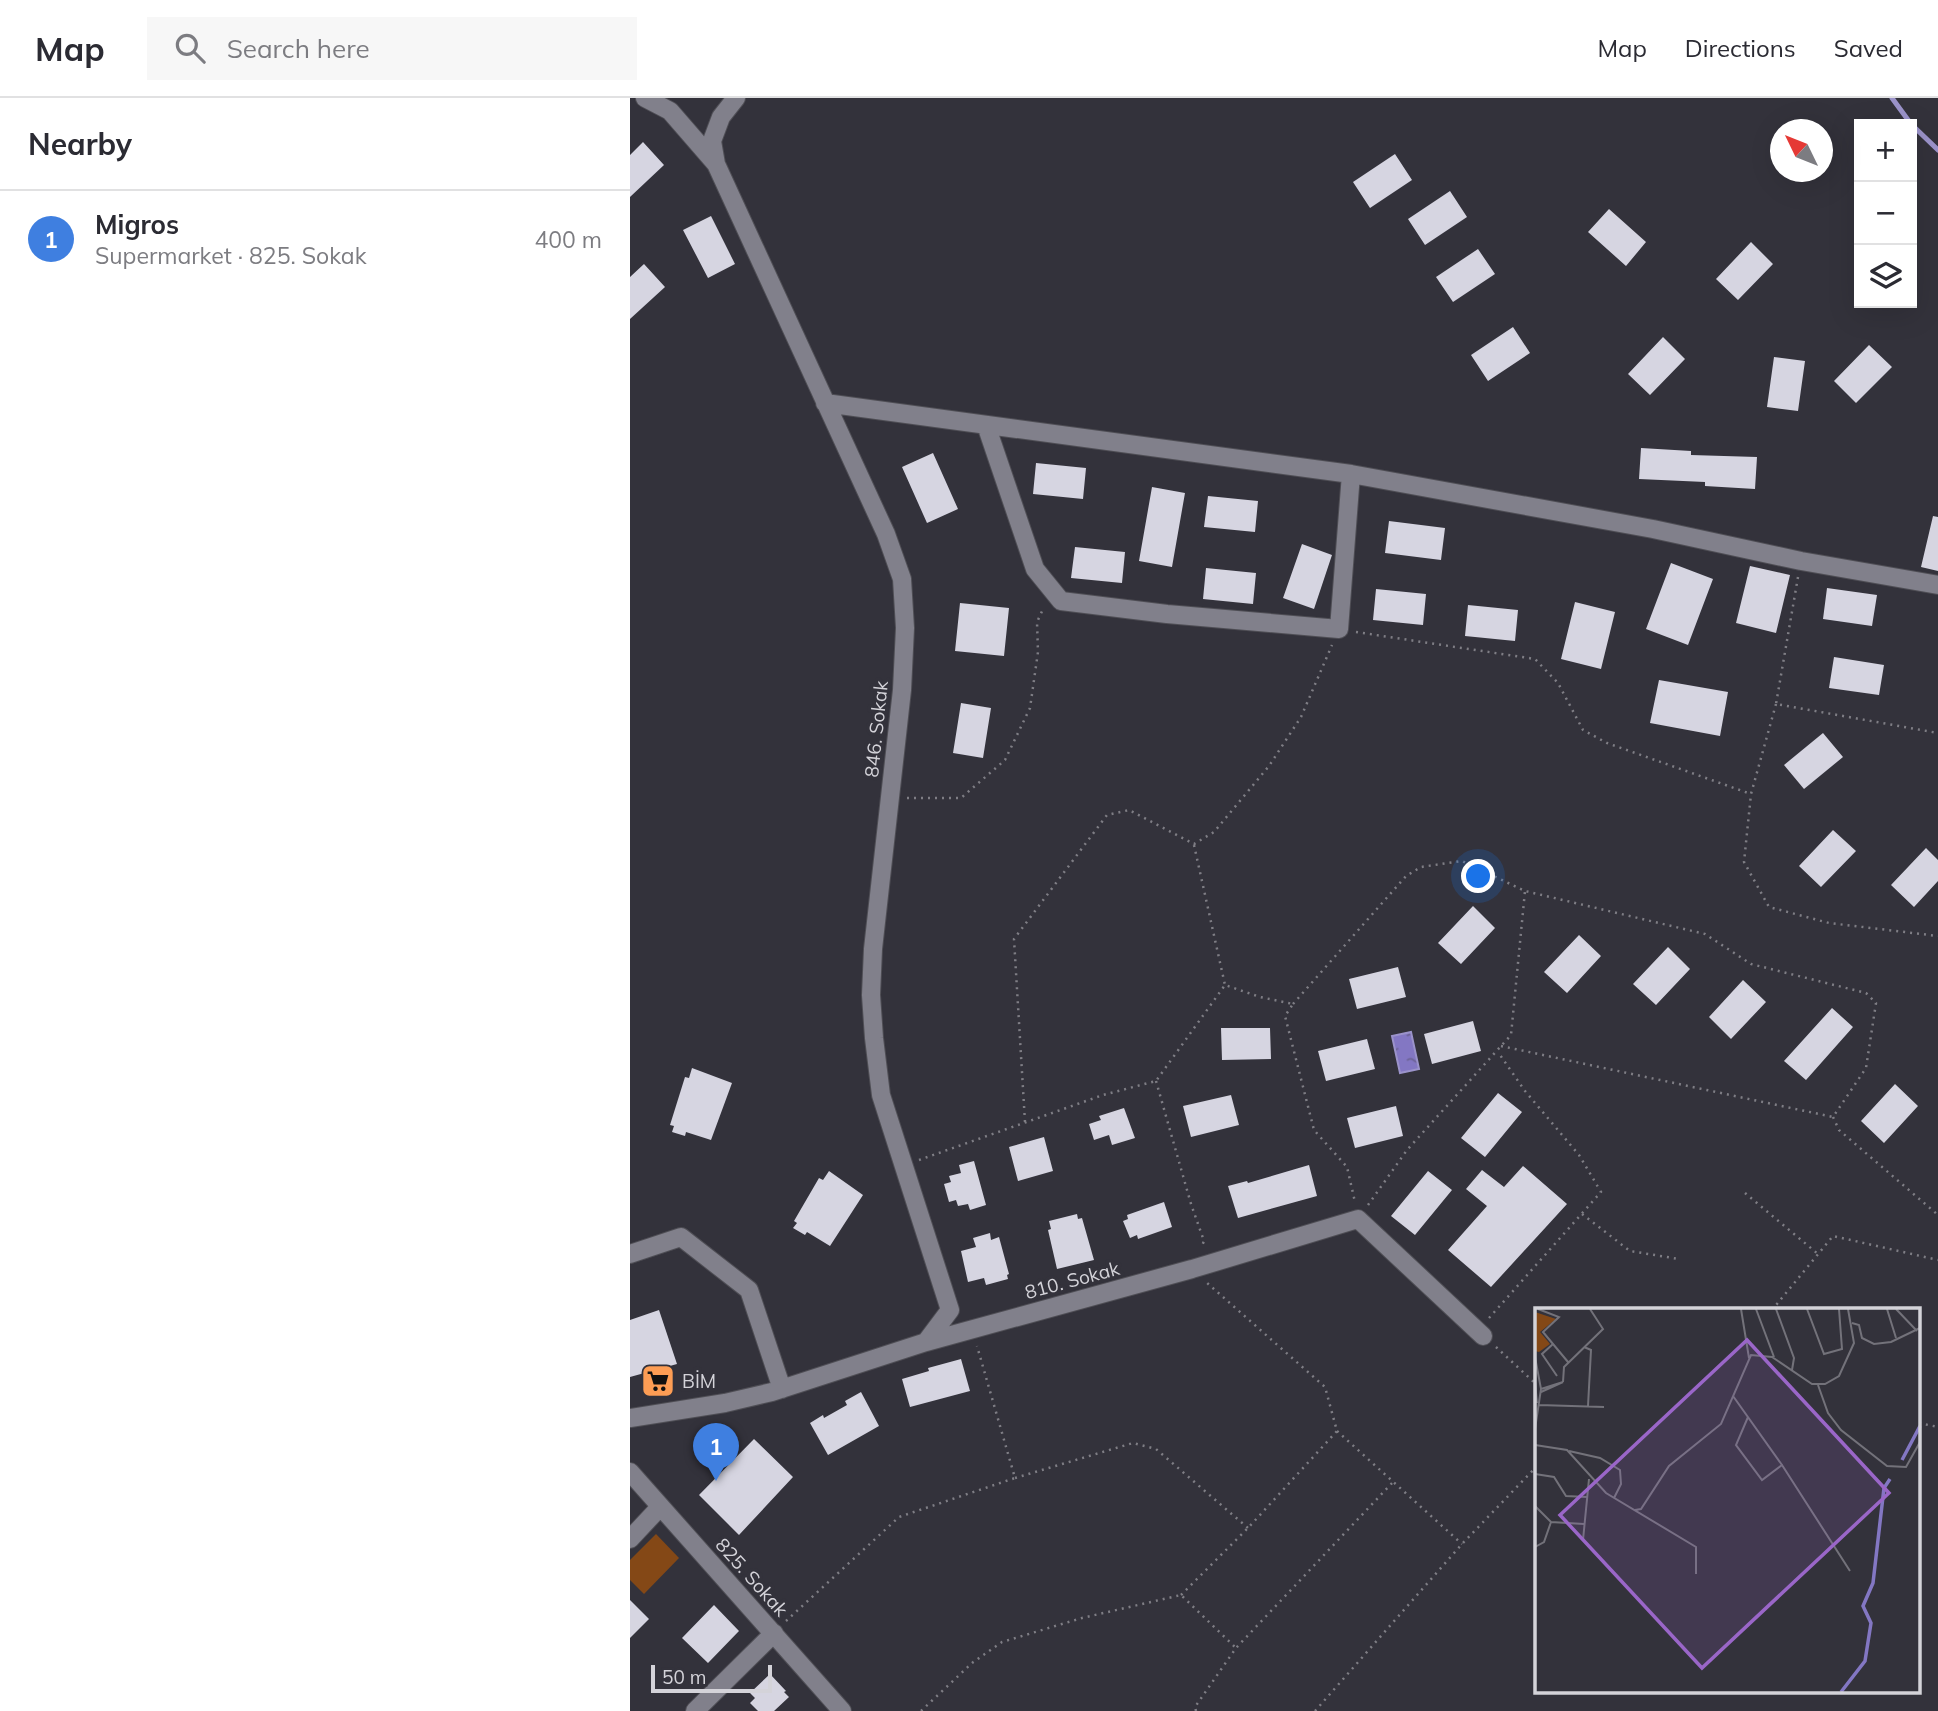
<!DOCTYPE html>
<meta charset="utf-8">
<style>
body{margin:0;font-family:Mulish,sans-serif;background:#f7f7f7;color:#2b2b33}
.controls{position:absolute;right:21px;top:21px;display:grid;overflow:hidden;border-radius:0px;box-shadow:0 7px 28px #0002}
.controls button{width:63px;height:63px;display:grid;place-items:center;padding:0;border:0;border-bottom:2px solid #e1e1e2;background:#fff;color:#2b2b33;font:35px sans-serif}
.compass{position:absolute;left:1140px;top:21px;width:63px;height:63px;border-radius:50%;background:#fff;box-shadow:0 7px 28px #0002;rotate:313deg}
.scale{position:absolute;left:21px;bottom:18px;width:121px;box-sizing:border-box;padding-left:7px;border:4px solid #d4d3d9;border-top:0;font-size:19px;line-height:24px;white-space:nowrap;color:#d4d3d9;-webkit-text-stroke:5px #33323b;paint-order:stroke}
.you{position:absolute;left:849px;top:779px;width:24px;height:24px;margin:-18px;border:5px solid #fff;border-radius:50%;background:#1a73e8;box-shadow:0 0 0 10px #1a73e833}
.badge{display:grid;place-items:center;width:46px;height:46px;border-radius:50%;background:#8a5e42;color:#fff;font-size:23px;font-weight:700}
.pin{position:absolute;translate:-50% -58px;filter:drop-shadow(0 2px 4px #0008)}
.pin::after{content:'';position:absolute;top:37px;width:24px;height:21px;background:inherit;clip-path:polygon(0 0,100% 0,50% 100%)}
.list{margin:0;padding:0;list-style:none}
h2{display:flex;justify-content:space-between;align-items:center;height:91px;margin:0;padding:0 28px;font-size:30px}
h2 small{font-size:23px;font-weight:400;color:#7c7c81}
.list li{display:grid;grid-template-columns:46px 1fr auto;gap:21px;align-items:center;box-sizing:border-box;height:98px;padding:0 28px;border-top:2px solid #e1e1e2}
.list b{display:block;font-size:26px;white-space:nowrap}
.list p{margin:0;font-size:23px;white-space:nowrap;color:#7c7c81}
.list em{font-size:23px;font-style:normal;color:#7c7c81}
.icon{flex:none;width:38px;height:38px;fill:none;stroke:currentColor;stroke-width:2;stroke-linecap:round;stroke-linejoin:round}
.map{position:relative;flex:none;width:1308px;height:1613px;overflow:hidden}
header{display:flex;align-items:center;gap:42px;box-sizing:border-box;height:98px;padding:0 35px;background:#fff;border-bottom:2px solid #e1e1e2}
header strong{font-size:33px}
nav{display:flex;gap:38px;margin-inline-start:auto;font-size:24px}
.search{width:490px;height:63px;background:#f7f7f7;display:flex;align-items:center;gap:18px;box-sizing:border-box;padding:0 24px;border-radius:0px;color:#7c7c81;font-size:26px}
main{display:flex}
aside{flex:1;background:#fff}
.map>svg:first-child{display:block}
</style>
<header>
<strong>Map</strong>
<div class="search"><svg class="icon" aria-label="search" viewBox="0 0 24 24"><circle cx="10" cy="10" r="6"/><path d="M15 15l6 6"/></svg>Search here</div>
<nav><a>Map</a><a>Directions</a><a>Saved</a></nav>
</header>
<main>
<aside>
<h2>Nearby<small></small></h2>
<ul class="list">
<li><span class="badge" style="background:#3f7fe0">1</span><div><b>Migros</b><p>Supermarket · 825. Sokak</p></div><em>400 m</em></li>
</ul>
</aside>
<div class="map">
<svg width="1308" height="1613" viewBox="0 0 1308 1613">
<defs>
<pattern id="water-ripples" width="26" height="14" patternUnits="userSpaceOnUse" patternTransform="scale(1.75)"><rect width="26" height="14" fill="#8377c3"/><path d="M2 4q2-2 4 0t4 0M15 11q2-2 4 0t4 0" fill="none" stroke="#6c6396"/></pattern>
</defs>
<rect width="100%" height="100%" fill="#33323b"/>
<path fill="#844816" d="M26,1436L49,1460L14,1496L0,1482V1462Z"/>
<path fill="url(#water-ripples)" stroke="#9b93ca" stroke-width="2" d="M781,934L789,971L770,975L762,938Z"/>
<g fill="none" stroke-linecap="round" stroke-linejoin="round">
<path stroke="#9b93ca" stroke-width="5" d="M1262,0L1281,26
M1282,27L1308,52"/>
</g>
<path fill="#d6d5e1" d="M13,44L34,67L0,99V57Z
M765,56L782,82L740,110L723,84Z
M820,93L837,119L795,147L778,121Z
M979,111L1016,144L996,168L958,134Z
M81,118L105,166L78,180L53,132Z
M1121,144L1143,166L1108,202L1086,181Z
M848,151L865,176L823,204L806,179Z
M14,166L35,189L0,221V179Z
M883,229L900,255L858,283L841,257Z
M1033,239L1055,261L1020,297L998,276Z
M1239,247L1262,269L1226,305L1204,283Z
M1144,259L1175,263L1168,313L1137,309Z
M1011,350L1061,353V357L1127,359L1125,391L1075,388V384L1009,381Z
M303,355L328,411L297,425L272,369Z
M406,365L456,370L453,401L403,396Z
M522,389L555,395L542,469L509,463Z
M578,398L628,403L625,434L574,429Z
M1303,418L1308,419V473L1291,469Z
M759,423L815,430L811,462L755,455Z
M672,446L702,457L684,511L653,500Z
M445,449L495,454L492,485L441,480Z
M1041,465L1083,481L1058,547L1016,531Z
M1120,468L1160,477L1146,535L1106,525Z
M576,470L626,475L623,506L573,501Z
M1197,490L1247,497L1242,528L1193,521Z
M746,491L796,496L793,527L743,522Z
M945,504L985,514L971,571L931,561Z
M330,505L379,510L374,558L325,553Z
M838,507L888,512L885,543L835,538Z
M1204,559L1254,567L1249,597L1199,590Z
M1029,582L1098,594L1090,638L1020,625Z
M331,605L361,610L353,660L323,655Z
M1193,635L1213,659L1174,691L1154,667Z
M1203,732L1226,753L1191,789L1169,768Z
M1296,750L1308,762V783L1284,809L1261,787Z
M843,808L865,830L831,866L808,845Z
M949,837L971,858L937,895L914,874Z
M1038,849L1060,871L1026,907L1003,886Z
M768,869L776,899L727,911L719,881Z
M1113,882L1136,904L1101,941L1079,919Z
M1202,910L1223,929L1176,982L1154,963Z
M843,923L851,953L802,966L794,936Z
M591,930H640L641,961L592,962Z
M737,941L745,971L696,983L688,953Z
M62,970L102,985L81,1042L56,1034L55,1038L42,1034L44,1028L40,1027L55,979L59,980Z
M1265,986L1288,1008L1254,1045L1231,1023Z
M868,995L892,1014L855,1059L831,1040Z
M601,997L609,1027L561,1039L553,1008Z
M766,1008L773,1038L725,1050L717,1020Z
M494,1010L505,1040L482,1047L479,1037L464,1042L459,1026L471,1022L469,1018Z
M414,1039L423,1073L388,1083L379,1049Z
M344,1063L356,1107L340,1112L338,1106L328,1108L326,1102L319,1104L314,1086L321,1084L319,1078L331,1075L329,1067Z
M679,1067L687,1098L608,1120L598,1088L617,1083L618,1085Z
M893,1068L937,1106L861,1189L818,1152L857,1108L836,1091L852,1072L874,1089Z
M199,1073L233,1097L200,1148L177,1134L175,1137L163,1130L167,1125L164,1123L189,1080L193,1082Z
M798,1073L822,1092L785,1137L761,1118Z
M534,1104L542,1129L508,1141L507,1137L500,1140L493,1123L498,1121L497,1117Z
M447,1116L448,1121L452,1120L464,1162L427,1171L418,1132L421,1131L419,1123Z
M360,1135L361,1142L369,1139L379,1176L377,1177L378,1181L356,1187L354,1180L338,1184L331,1153L346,1149L343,1140Z
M29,1212L47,1266L0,1279V1222Z
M331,1261L340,1293L280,1309L272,1281L299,1273L298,1270Z
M231,1294L249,1328L198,1357L180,1325L193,1317L194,1320L217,1307L215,1303Z
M124,1341L163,1379L109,1437L69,1397Z
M0,1502L19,1521L0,1540Z
M84,1507L109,1533L78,1565L52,1540Z
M140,1576L156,1593L154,1594L159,1599L144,1613H128L120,1605L125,1600L120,1595Z"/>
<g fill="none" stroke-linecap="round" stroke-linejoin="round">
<defs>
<path id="minor" d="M15,0L40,13L86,66
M106,0L91,19L82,43L86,66L256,436L272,481L275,530L272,592L243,851L241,897L244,940L251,997L320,1212L296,1244
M195,305L721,376L709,531L537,516L431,503L405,471L356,327
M721,376L1023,431L1171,463L1308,487
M0,1156L51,1139L119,1192L152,1291
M0,1320L95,1305L142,1294L296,1244L562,1171L728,1121L853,1238
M0,1374L212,1613
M0,1441L30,1409
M65,1613L144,1535"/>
</defs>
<use href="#minor" stroke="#4f4e55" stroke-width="20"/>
<path stroke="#7f7e85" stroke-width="2.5" stroke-dasharray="2 5" stroke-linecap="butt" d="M1168,479L1146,606L1308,635
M726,534L905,561L928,585L953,632L977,645L1121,696
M1146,606L1121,696L1114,764L1139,809L1199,825L1308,838
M277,700H331L375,662L400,610L408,554L407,524L414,509
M564,747L595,887
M663,906L776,778L791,769L832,763L895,793L1075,836L1121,866L1236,895L1246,905L1236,970L1203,1019
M871,948L1203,1019
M526,983L561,1106L574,1143L571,1150
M1203,1019L1209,1032L1308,1117
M395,1024L384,841L477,717L499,712L564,746L584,734L639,668L671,619L702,547
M289,1062L473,997L526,983L595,887L630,899L663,906L655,918L684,1032L717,1069L725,1104
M1115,1095L1188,1156
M738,1107L777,1052L881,937L895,793
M952,1116L1000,1153L1049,1161
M1142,1212L1203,1138L1308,1162
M859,1220L971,1094L949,1057L895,993L868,954
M866,1249L907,1287
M1289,1325L1308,1329
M707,1333L832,1446
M385,1380L503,1345L526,1351L618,1430
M551,1497L618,1430L707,1333L695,1289L576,1184
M156,1523L269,1419L385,1380L347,1248
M291,1613L342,1565L372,1544L452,1520L551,1497L606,1550
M566,1613L565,1609L606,1550L763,1384
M685,1613L832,1446L907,1368"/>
<use href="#minor" stroke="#81808b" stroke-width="18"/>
</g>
<defs>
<symbol id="supermarket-square" viewBox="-11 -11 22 22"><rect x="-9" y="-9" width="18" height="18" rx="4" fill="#fd9d54" stroke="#33323b"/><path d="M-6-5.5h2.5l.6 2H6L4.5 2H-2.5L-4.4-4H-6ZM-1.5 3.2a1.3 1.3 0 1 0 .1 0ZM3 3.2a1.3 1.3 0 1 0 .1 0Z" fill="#111"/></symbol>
</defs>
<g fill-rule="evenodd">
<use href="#supermarket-square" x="9" y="1264" width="38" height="38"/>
</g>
<g text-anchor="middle" stroke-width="7" stroke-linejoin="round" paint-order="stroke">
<g font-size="19" fill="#d4d3d9" stroke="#33323b">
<text transform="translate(246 631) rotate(-84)" y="7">846. Sokak</text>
<text transform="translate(442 1182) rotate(-15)" y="7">810. Sokak</text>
<text transform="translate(122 1479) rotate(48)" y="7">825. Sokak</text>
</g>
<g font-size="19" fill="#d4d3d9" stroke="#33323b" text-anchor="start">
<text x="52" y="1290">BİM</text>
</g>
</g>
<g transform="translate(905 1210)">
<rect width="385" height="385" fill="#33323b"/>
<path d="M0,4L21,11L5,24L15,36L4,44L0,43Z" fill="#844816"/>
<path fill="none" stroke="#8377c3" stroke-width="3.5" d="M367,152L385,118M306,384L330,353L336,315L328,298L338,275L349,180L355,171"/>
<path fill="none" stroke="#73727a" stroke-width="2" d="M3,1L24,9L8,24L33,54M206,1L214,50M221,1L239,49M241,1L259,50L257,62M272,1L289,46L307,41L304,1M352,1L361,30M361,1L382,23M317,15L324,17L327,30L339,36L356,34L385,20M18,36L7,46L22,68M49,39L56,42L53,98M0,49L6,81L0,121M0,74L2,95M28,74L29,59L68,21L55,1M283,77L293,105L306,122L352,158L371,159L385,134M6,84L28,74L6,81M198,88L247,157L227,172L201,137L213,109M4,97L69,99M0,137L32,142L71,185L161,239V266M34,143L65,150L85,162L86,176L79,190M247,157L315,263M0,166L19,169L31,188L52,189M0,198L16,214L49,216M100,202L106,201L134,158L186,116L216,47L237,49L277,76H290L304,68L319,35L313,1M48,232L54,171M0,239L9,234L16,214"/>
<path fill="#9a66c8" fill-opacity="0.15" stroke="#9a66c8" stroke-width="3.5" d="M212,32L354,185L167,360L25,207Z"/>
<rect width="385" height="385" fill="none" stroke="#d4d3d9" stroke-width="3.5"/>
</g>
</svg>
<div class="controls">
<button>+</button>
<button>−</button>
<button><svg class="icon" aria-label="layers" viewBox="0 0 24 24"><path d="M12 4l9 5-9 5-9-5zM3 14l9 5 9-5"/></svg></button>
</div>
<svg class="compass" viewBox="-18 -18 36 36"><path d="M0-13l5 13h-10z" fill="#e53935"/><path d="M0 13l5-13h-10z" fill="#7c7c81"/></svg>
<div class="scale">50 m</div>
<div class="you"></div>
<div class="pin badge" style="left:86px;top:1383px;background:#3f7fe0">1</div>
</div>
</main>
